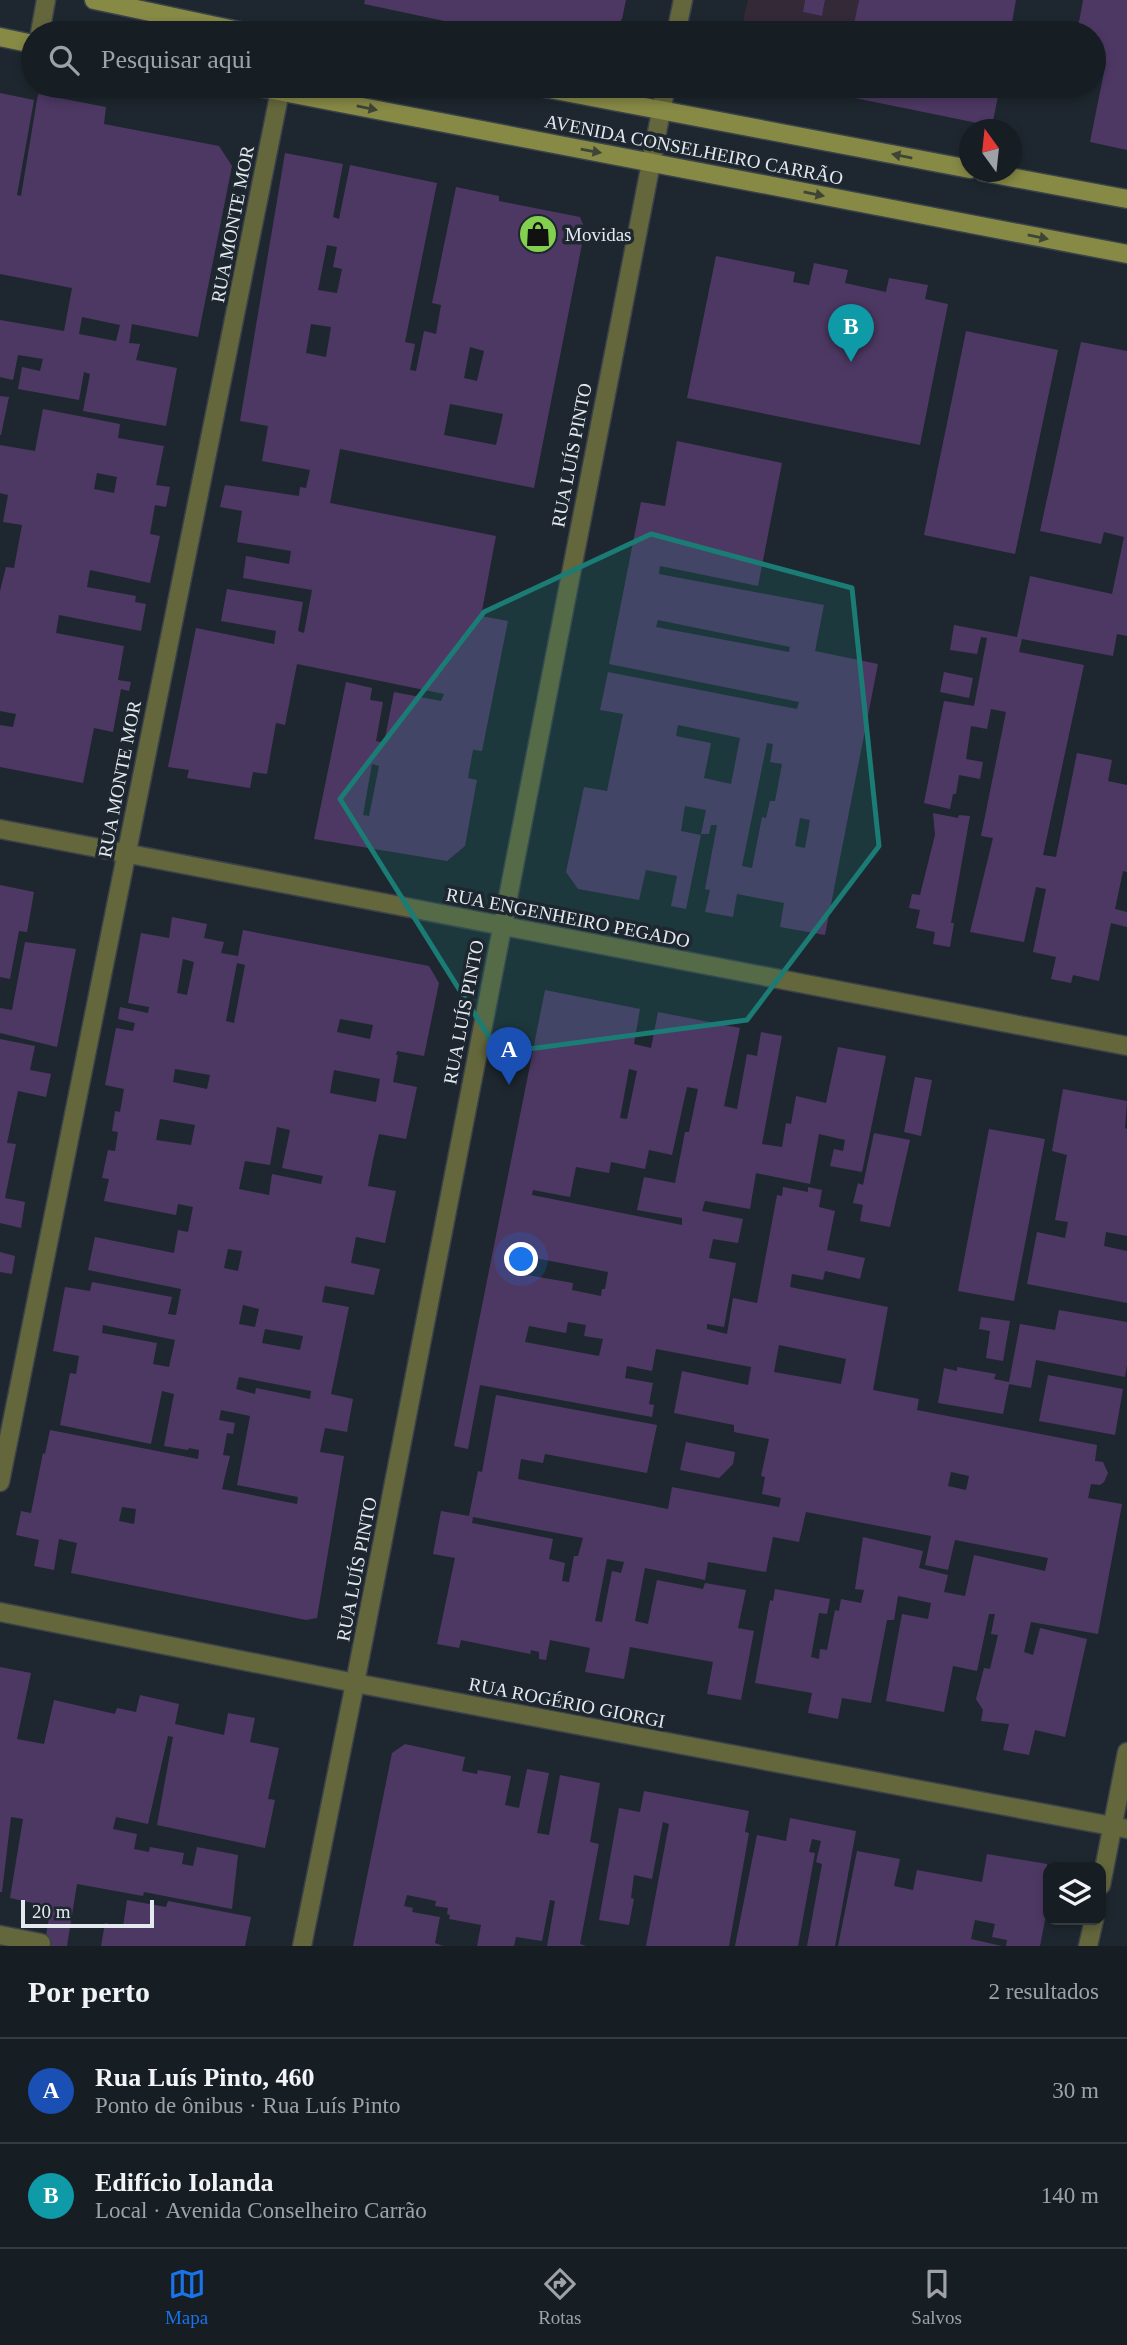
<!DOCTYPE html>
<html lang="pt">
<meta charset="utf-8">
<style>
body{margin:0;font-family:Georgia,serif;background:#232a30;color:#f1f3f6}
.controls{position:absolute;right:21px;bottom:21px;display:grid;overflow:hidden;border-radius:14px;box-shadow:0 4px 10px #0003}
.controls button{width:63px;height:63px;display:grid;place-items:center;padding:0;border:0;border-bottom:2px solid #353b41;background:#161d23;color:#f1f3f6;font:35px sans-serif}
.compass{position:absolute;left:959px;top:119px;width:63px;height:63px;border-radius:50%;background:#161d23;box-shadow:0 4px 10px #0003;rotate:345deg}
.scale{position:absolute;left:21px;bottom:18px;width:133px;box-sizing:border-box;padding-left:7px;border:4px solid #e3e9ef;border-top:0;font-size:19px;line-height:24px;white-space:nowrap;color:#e3e9ef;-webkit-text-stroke:5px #1e272f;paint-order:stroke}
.you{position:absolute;left:522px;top:1260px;width:24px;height:24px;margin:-18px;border:5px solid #fff;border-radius:50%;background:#1a73e8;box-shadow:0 0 0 10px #1a73e833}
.badge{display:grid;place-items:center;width:46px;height:46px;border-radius:50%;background:#1a73e8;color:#fff;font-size:23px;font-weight:700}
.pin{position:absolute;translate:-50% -58px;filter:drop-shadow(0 2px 4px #0008)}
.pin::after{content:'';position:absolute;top:37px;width:24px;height:21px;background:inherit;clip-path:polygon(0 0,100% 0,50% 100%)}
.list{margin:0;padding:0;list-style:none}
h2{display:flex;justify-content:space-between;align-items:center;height:91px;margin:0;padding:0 28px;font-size:30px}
h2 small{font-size:23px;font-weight:400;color:#9ea2a6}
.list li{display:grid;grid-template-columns:46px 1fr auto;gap:21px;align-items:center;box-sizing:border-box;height:105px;padding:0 28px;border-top:2px solid #353b41}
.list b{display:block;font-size:26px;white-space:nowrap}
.list p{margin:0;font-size:23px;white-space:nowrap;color:#9ea2a6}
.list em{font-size:23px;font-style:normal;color:#9ea2a6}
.icon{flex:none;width:38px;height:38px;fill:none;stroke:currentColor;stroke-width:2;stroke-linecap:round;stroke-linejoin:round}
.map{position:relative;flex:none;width:1127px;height:1946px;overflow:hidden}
.search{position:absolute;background:#161d23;box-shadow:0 4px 10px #0003;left:21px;right:21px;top:21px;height:77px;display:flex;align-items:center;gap:18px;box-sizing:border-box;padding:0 24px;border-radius:38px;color:#9ea2a6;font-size:26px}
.sheet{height:301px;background:#161d23}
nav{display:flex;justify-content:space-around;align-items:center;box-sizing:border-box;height:98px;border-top:2px solid #353b41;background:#161d23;font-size:19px;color:#9ea2a6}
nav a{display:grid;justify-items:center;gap:4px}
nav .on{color:#1a73e8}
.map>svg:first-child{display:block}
</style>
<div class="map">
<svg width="1127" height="1946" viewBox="0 0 1127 1946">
<rect width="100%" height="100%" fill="#1e272f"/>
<path fill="#332937" d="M748,0H805L803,12L822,16L825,0H859L852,33H744V16Z"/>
<path fill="#4d3863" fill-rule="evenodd" d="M365,0H626L622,19L611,33H501L364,4Z
M805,0H825L822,16L803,12Z
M859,0H1016L1010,33H852Z
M1083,0H1127V150L1090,142L1106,62L1094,60V33H1077Z
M842,86H1000L992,126L840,95Z
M0,93L34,100L17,195L21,196L38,94L106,107L104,124L219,146L232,166L198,337L132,324L129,343L140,344L136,360L177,368L166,426L83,411L90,374L84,372L79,400L18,389L22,367L40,371L43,359L18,355L13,380L0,377V320L64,331L72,288L0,274ZM82,317L120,325L116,341L79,334Z
M285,153L343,164L333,217L339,219L350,165L437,183L405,342L415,344L410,370L416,371L424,331L436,334L441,305L432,303L456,187L499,196V201L580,217L585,229L534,488L340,449L330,503L496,536L481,616L508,621L482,751L473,750L468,778L477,780L465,846L447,861L314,839L346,682L372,688L370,700L383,702L376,741L384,743L394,692L441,701L444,694L297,664L285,725L276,723L267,774L253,772L250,788L187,778L189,770L168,767L196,628L274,644L276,631L221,621L227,589L303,602L298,631L304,633L312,590L243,578L246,556L289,564L291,551L237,542L242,511L220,507L225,485L299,496L300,487L306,488L310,470L262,461L268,426L240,421ZM327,245L337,247L333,267L342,269L337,293L318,290ZM311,324L331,327L326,357L306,353ZM470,347L484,351L477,381L464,378ZM450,404L503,414L496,445L444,435ZM372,764L379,766L369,816L363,815Z
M716,256L795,272L793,282L809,285L814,263L848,270L845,283L886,292L889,278L928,285L925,299L948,304L920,445L687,398Z
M966,331L1058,350L1015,554L924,535Z
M1081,342L1127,351V636L1117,634L1113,656L1022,639L1019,652L1084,665L1043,855L1056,857L1077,753L1112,760L1108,781L1127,785V872L1123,871L1115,909L1127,912V927L1111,923L1099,981L1073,975L1071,983L1051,979L1056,957L1033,952L1046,889L1036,887L1024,942L970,932L993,838L981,836L1006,712L991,709L987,729L971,726L966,759L983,762L980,779L959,775L956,794H953L950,809L924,803L944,701L974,706L987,638L981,637L977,654L950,650L954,625L1017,637L1030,576L1112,594L1124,537L1104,532L1101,544L1040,531Z
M0,396L9,397L1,435H0Z
M43,409L120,424L118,438L164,446L156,485L170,487L166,507L155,505L150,534L160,536L150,583L90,570L87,587L136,596L135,602L146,604L141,631L59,615L56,633L124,646L118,680L131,682L129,691L121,689L113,732L94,728L83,783L0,767V725L13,727L16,714L0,711V591L6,567L14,568L22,525L3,522L8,495L0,493V445L35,451ZM97,473L117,477L114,493L94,489Z
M677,441L782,463L758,586L660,566L659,574L824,605L815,651L878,664L825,935L780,927L784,903L737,894L733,917L705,912L710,890L705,889L717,825H711L709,834H701L706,810L685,806L681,831L701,835L686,909L671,906L677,876L646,870L639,900L578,889L566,872L584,787L607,791L623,714L600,710L608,672L797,709L799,702L609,664L641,502L665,506ZM658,620L790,647L789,652L656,627ZM678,725L740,738L731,784L704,778L711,743L676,736ZM767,743L773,744L770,762L782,764L775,801H770L766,818L762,817L752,868L742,866ZM800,818L810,820L805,848L795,846Z
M944,672L973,678L969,698L940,692Z
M933,813L958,818L959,815L970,816L951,923H954L950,947L933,944L935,932L916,928L920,910L909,908L912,894L920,895L935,835Z
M0,885L34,892L27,932L19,931L10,979L0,977Z
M172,917L207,924L204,938L224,942L221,953L238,956L243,930L429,966L439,983L424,1056L397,1051L396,1055H398L393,1082L417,1087L406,1139L379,1134L373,1160L368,1186L396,1191L385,1243L356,1237L351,1263L380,1269L374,1295L325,1286L322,1302L349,1307L331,1394L353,1399L347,1432L325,1428L320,1452L344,1456L317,1618L306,1620L71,1573L77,1543L59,1539L54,1570L34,1566L39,1540L16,1535L21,1511L31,1513L43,1453L45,1454L50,1430L198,1459L199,1450L189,1448L188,1450L164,1446L174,1394L162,1391L151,1444L60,1425L70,1373L76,1374L79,1356L53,1351L65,1287L90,1291L92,1282L172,1297L168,1314L176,1315L181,1289L88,1270L95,1237L174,1253L178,1230L188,1232L193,1207L178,1204L176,1215L104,1201L109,1179L102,1178L108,1150L115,1151L118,1132L112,1131L115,1111L120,1112L124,1089L105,1085L116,1028L133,1031L135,1023L118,1019L120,1007L148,1013L149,1007L128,1003L141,933L169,938ZM183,959L194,962L187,995L177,993ZM237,963L245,965L234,1023L226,1021ZM340,1019L373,1025L370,1039L337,1032ZM175,1069L210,1075L207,1089L173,1082ZM334,1070L380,1079L376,1102L330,1093ZM160,1119L195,1125L191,1145L156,1140ZM277,1127L290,1130L282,1168L323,1176L321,1184L272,1174L269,1195L239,1189L245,1161L270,1165ZM228,1249L242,1251L238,1271L224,1268ZM243,1305L259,1309L255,1327L239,1324ZM103,1325L175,1340L169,1367L153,1364L157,1343L102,1333ZM265,1329L303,1336L300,1350L262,1343ZM239,1377L311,1391L310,1399L256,1388L255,1394L236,1389ZM221,1410L250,1416L237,1485L298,1497L297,1504L222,1489L230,1456L223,1455L227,1433L233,1434L235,1423L219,1420ZM122,1507L136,1509L134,1524L119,1521Z
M25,942L76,949L57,1047L0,1033V1008L12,1010Z
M545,990L640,1009L634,1044L651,1048L658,1012L740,1028L724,1106L737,1109L747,1054L757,1056L761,1032L782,1036L762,1144L782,1147L786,1123L791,1124L796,1096L826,1103L838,1047L886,1056L862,1172L830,1166L834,1149L843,1151L845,1140L819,1134L810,1184L756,1173L750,1209L705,1201L702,1211L743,1219L738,1243L713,1239L709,1258L736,1263L724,1327L707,1324V1329L727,1334L733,1298L757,1303L777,1195L782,1196L783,1187L808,1192V1187L822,1190L819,1207L835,1211L827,1250L865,1258L860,1279L825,1271L823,1280L792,1274L790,1287L888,1307L873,1390L919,1399L917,1410L1097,1445L1095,1461L1103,1462L1108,1473L1104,1482L1100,1485L1091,1484L1088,1498L1122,1504L1098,1634L1031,1622L1024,1652L1033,1655L1040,1628L1087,1639L1065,1737L1035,1730L1029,1755L1003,1750L1009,1724L981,1721L983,1710L976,1699L984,1668L990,1669L998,1635L991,1634L995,1614H989L977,1671L953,1666L944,1712L886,1701L902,1614L928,1619L931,1603L898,1596L894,1620H887L871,1703L842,1698L838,1719L808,1713L812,1693L755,1683L770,1600L773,1601L775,1589L830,1599L827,1614L819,1613L811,1657L819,1659L820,1649L827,1650L835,1610L839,1611L841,1599L861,1603L864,1590L855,1589L863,1537L923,1551L919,1568L948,1575L944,1592L965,1596L974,1555L1045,1571L1048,1558L955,1540L948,1570L925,1565L931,1536L806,1512L799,1542L773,1537L766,1572L708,1562L705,1580L645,1568L635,1621L648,1624L657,1580L703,1589L705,1583L746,1590L738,1628L754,1631L741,1700L707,1694L713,1662L630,1647L624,1679L585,1672L590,1648L550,1640L546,1660L539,1659V1652L531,1650L530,1654L461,1640L459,1648L437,1644L455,1558L433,1554L441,1511L469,1516L478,1471L482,1472L496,1395L657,1425L647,1473L545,1454L543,1463L521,1459L518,1479L668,1509L672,1487L779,1507L781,1498L762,1494L765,1477L761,1476L769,1439L734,1432V1425L674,1413L682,1371L748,1385L751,1367L656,1349L652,1371L627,1366L625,1378L653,1383L649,1404L654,1405L652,1417L480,1385L468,1449L454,1446ZM629,1069L637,1071L627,1119L620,1118ZM687,1087L698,1089L689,1132H685L675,1183L644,1177L637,1210L682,1218V1225L532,1195L533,1190L570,1197L576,1167L609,1173L611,1162L645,1169L649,1150L672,1155ZM519,1255L608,1272L605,1289H602L601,1296L572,1290L573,1283L516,1273ZM568,1322L586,1325L584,1336L603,1339L599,1356L525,1342L529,1326L566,1333ZM779,1345L846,1359L841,1384L774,1372ZM951,1472L969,1476L966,1490L948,1486ZM473,1517L583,1538L578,1556H574L569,1582L562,1581L565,1563L549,1559L553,1539L472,1523ZM607,1559L624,1562L621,1573L612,1571L602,1622L595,1621Z
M0,1039L35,1046L30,1070L51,1074L46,1097L18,1091L7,1143L16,1144L5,1198L25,1202L21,1228L0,1223Z
M915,1077L932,1080L921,1136L904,1132Z
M1063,1089L1127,1101L1125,1128L1127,1129V1236L1106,1232L1104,1246L1127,1251V1303L1027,1284L1037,1232L1065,1238L1068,1222L1055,1220L1067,1155L1052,1151Z
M989,1129L1045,1139L1014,1301L958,1291Z
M874,1133L910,1140L890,1227L860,1221L863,1205L853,1203L858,1183L863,1185Z
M0,1252L15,1256L12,1274L0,1272Z
M1059,1310L1127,1322V1365L1125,1377L1036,1360L1031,1388L1009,1384L1003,1414L938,1403L944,1368L957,1371V1367L996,1374L994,1379L1009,1382L1020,1324L1055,1330Z
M981,1317L1010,1321L1003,1361L986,1358L990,1331L979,1329Z
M1048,1375L1123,1389L1115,1435L1039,1421Z
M686,1442L735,1452L733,1464L719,1478L680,1470Z
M0,1667L31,1673L17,1739L44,1744L54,1700L115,1714L117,1708L136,1712L140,1695L179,1704L175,1724L224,1735L228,1713L255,1718L250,1742L279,1748L268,1799L275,1800L265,1848L157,1825L173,1737L168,1736L148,1824L116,1817L113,1829L137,1834L134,1849L149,1852L150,1847L184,1853L182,1864L193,1866L197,1847L238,1855L232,1909L144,1892L143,1896L77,1884L67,1946H44L51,1907L10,1898L23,1819L11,1817L2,1892H0Z
M405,1744L465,1757L462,1771L477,1774L478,1770L511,1776L505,1805L519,1808L527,1769L549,1773L537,1833L549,1835L560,1775L600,1783L590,1842L599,1844L580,1944L586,1946H547L555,1901L550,1900L542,1941L516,1937L514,1946H477L481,1925L449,1919L450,1915L447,1914L448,1908L435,1906L436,1901L407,1895L404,1906L413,1908L412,1912L440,1917L435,1943L443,1946H353L392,1753Z
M644,1791L749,1811L745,1832L749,1833L729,1946H646L669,1824L663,1822L652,1879L634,1875L631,1898L634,1899L629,1925L599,1920L619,1808L640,1812Z
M790,1818L856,1831L835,1946H807L822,1864L816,1862L821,1841L812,1839L809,1852L815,1853L798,1946H735L757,1835L786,1841Z
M857,1851L900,1859L894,1886L913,1890L917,1870L982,1882L987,1854L1047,1864L1048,1905L1040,1946H1006L1007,1940L992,1937L995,1924L975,1920L971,1939L1002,1946H838Z
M127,1900L166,1907L168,1901L251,1917L245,1946H101L105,1923L123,1927Z"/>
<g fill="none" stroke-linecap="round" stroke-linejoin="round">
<defs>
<path id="minor" d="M40,33L46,0
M676,33L683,0
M0,829L1127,1046
M0,1482L281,86
M0,1612L355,1683L1127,1829
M1101,1885L1127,1752
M0,1935L41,1943
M302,1946L355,1683L666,86
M1088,1946L1094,1920"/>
<path id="secondary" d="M94,0L249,33
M0,37L33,44
M252,86L1127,254
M534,86L970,169
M983,172L1127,199"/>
</defs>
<use href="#minor" stroke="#3a424a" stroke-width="21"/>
<use href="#secondary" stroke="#3a424a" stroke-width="21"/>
<use href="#minor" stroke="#64663c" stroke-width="18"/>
<use href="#secondary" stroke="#878a45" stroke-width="18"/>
</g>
<defs><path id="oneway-solid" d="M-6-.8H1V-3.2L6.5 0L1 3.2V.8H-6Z" transform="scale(1.75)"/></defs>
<g fill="#3e4536">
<use href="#oneway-solid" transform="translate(367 108) rotate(11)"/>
<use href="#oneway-solid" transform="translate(591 151) rotate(10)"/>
<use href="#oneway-solid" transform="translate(902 156) rotate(-169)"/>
<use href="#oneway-solid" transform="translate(814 194) rotate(11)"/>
<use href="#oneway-solid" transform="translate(1038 237) rotate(11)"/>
</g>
<path fill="#1a7c74" fill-opacity="0.2" stroke="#1a7c74" stroke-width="5" stroke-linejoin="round" d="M651,534L852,588L879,846L747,1020L499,1053L340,799L484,612Z"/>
<defs>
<symbol id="shop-disc" viewBox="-11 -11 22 22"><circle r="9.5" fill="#83d04f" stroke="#1e272f"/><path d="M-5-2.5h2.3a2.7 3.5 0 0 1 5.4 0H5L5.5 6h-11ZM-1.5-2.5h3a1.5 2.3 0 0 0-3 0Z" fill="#111"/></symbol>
</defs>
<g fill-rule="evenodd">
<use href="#shop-disc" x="516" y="212" width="44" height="44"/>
</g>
<g text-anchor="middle" stroke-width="7" stroke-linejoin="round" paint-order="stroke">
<g font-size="19" fill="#e3e9ef" stroke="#1e272f">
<text transform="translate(694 149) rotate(11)" y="7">AVENIDA CONSELHEIRO CARRÃO</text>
<text transform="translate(232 224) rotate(-79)" y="7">RUA MONTE MOR</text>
<text transform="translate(571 455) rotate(-79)" y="7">RUA LUÍS PINTO</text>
<text transform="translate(119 779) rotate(-79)" y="7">RUA MONTE MOR</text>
<text transform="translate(568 917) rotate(11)" y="7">RUA ENGENHEIRO PEGADO</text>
<text transform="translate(463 1012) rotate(-79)" y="7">RUA LUÍS PINTO</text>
<text transform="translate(356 1569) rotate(-79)" y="7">RUA LUÍS PINTO</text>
<text transform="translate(567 1702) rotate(11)" y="7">RUA ROGÉRIO GIORGI</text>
</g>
<g font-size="19" fill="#e3e9ef" stroke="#1e272f" text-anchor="start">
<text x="565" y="241">Movidas</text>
</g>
</g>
</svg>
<div class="controls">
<button><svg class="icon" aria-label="layers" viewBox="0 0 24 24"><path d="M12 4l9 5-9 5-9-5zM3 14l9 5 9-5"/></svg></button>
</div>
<svg class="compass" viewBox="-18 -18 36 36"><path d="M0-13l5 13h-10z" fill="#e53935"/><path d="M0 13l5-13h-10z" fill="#9ea2a6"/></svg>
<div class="scale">20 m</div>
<div class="you"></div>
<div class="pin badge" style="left:509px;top:1085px;background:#1a4fb4">A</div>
<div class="pin badge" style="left:851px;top:362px;background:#0f9aa8">B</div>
<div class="search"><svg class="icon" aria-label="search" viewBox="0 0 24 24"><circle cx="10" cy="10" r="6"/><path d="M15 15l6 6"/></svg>Pesquisar aqui</div>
</div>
<section class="sheet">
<h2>Por perto<small>2 resultados</small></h2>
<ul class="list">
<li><span class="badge" style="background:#1a4fb4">A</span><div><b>Rua Luís Pinto, 460</b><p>Ponto de ônibus · Rua Luís Pinto</p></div><em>30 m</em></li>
<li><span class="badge" style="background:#0f9aa8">B</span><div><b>Edifício Iolanda</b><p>Local · Avenida Conselheiro Carrão</p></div><em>140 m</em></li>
</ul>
</section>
<nav>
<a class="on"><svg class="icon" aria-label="map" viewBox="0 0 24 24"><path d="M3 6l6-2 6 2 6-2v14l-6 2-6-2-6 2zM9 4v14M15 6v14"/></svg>Mapa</a>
<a><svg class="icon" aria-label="directions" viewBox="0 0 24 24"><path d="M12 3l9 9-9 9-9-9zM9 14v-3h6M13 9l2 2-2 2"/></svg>Rotas</a>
<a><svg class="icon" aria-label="saved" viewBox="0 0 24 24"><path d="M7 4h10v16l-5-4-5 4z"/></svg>Salvos</a>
</nav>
